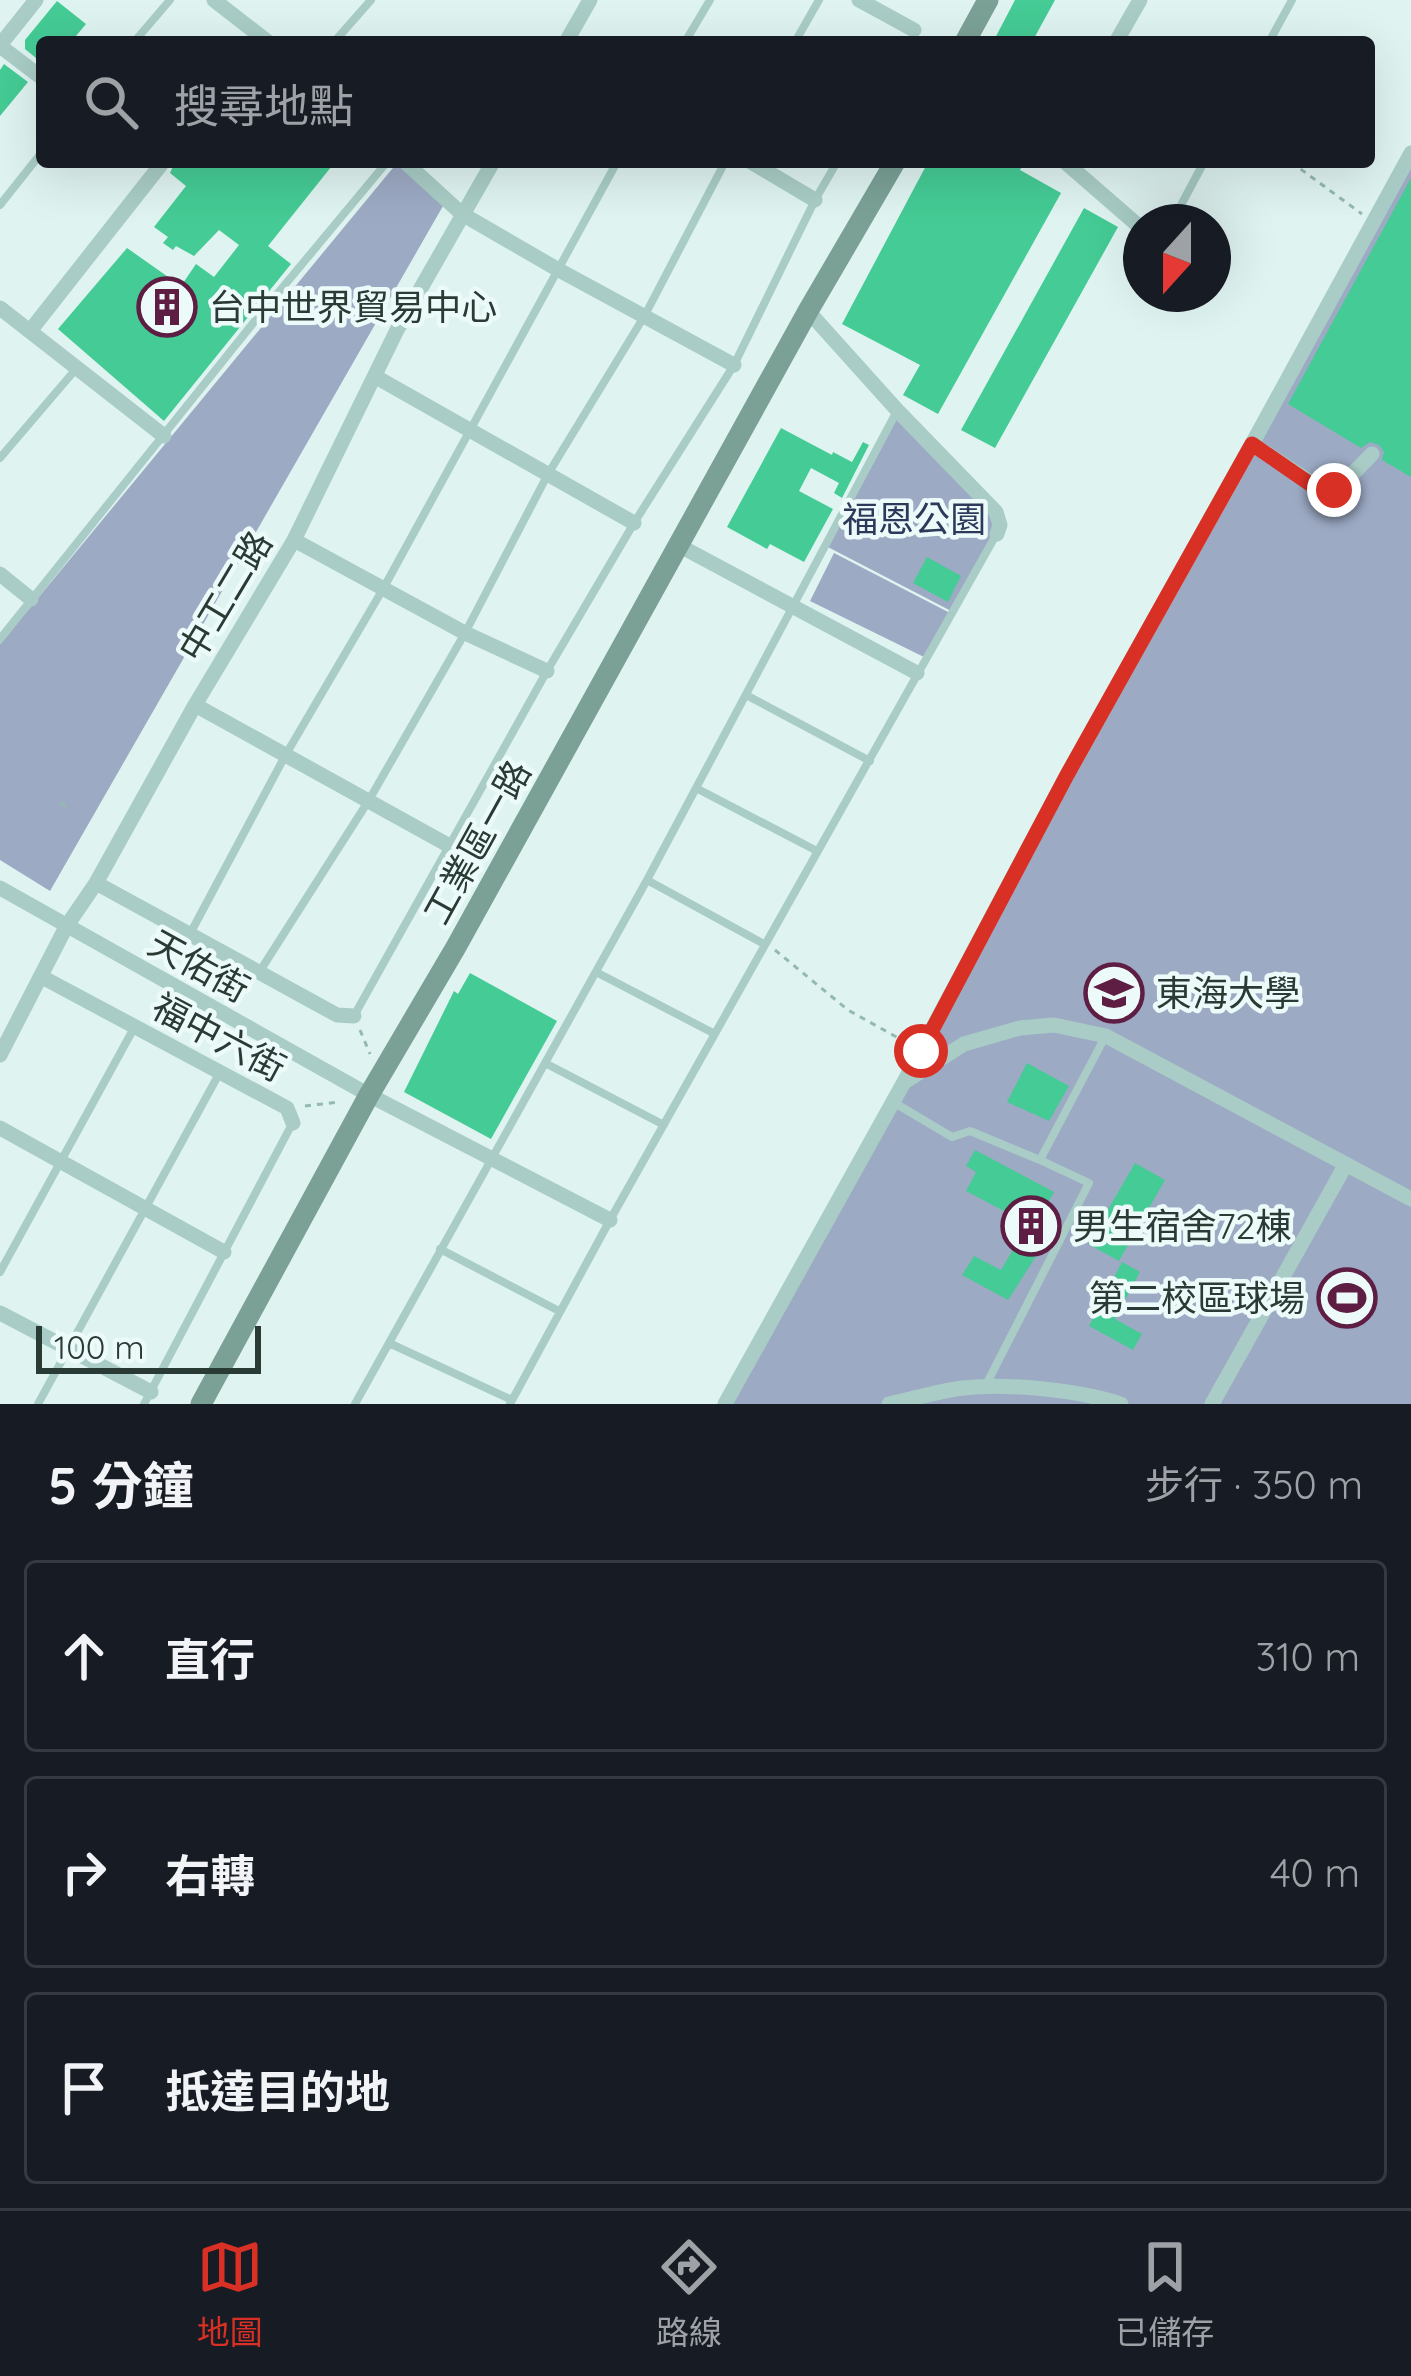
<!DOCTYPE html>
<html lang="zh-TW">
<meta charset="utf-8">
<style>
body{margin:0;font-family:Quicksand,"Noto Sans TC",sans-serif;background:#20242c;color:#f1f3f6}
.compass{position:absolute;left:1123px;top:204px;width:108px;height:108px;border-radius:50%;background:#171b24;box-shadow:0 12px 48px #0002;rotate:201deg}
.scale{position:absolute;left:36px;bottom:30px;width:225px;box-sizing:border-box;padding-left:12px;border:6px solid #2a3a34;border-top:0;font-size:33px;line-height:42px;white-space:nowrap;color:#2a3a34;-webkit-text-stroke:9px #ecfbf9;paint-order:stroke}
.stop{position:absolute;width:36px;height:36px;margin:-27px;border:9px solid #d93025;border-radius:50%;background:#fff}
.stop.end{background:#d93025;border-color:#fff;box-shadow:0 3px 12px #0008}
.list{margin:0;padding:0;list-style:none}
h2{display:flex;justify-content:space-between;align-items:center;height:156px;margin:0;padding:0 48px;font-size:51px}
h2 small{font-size:39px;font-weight:400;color:#9ea1a6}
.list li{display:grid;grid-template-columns:78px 1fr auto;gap:36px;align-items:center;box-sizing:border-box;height:192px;margin:0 24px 24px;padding:0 24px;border:3px solid #363941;border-radius:12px}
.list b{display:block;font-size:45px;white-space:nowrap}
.list em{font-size:39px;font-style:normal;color:#9ea1a6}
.icon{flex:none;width:66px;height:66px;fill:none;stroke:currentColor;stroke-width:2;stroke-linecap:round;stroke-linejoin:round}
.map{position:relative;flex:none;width:1411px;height:1404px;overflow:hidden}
.search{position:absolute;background:#171b24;box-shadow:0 12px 48px #0002;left:36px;right:36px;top:36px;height:132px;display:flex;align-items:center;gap:30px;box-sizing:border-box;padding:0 42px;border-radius:12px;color:#9ea1a6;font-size:45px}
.sheet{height:804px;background:#171b24}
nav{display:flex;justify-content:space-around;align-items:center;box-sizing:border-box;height:168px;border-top:3px solid #363941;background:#171b24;font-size:33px;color:#9ea1a6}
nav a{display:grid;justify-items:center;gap:6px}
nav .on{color:#d93025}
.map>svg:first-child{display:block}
</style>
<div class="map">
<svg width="1411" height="1404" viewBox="0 0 1411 1404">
<rect width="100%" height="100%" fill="#dff4f1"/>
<path fill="#9daac4" d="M1411,161V1404H725Z
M406,162L443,206L50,891L0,860V644L397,163Z
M897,410L1000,525L955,613L824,545Z
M834,553L950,613L926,658L810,601Z"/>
<path fill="#45cb95" d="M1015,0H1055L1032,42H993Z
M57,1L86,24L71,42H42V63L25,49V40Z
M4,64L28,82L0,116V70Z
M175,162H335L268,246L291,264L164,421L58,329L127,248L181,286L196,264L214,277L239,245L219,230L194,256L176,246L173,250L163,243L168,237L154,227L186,186L170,173Z
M928,162H1024L1020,170L1061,193L938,414L903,395L920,365L842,324Z
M1411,178V477L1382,460L1384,452L1379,445L1370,442L1361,448L1288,404Z
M1084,208L1118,227L995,448L961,430Z
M781,428L832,455L833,452L852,462L863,442L869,445L842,498L834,493L839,483L811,468L799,491L833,509L804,562L770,544L767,549L727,527Z
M927,557L961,576L948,602L913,583Z
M470,973L557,1021L491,1139L404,1092L454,991L458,994Z
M1027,1063L1069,1086L1049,1121L1007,1102Z
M975,1150L1054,1192L1034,1227L966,1191L976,1172L966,1166Z
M1135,1163L1165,1180L1119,1261L1088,1244Z
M1028,1224L1049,1236L1008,1300L962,1275L974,1256L1001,1270Z
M1122,1262L1140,1272L1115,1319L1142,1334L1133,1350L1089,1326Z"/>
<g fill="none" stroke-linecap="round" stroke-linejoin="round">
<path stroke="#93b9b1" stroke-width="3" stroke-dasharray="6 6" stroke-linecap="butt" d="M1291,162L1362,214
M61,803L71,811
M775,950L848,1010L909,1044
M360,1030L370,1054
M305,1106L339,1102"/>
<path stroke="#a9cdc6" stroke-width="8" d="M134,42L170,0
M334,42L371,0
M685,42L710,0
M795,42L819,0
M1269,42L1292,0
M0,205L42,152
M1172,222L1204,162
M0,458L76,369
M0,639L258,317L387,162
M746,695L870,761
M696,788L817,851
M647,880L764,944
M191,932L285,756L383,589L617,162
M260,971L369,800L465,633L548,474L645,315L725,162
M596,972L715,1034
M355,1014L547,671L634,523L734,365L815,200L837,162
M545,1063L664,1125
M893,1102L952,1137L970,1131L1040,1160L1105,1037
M440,1249L559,1311
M0,1272L134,1028
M389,1343L512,1400
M986,1385L1089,1183L1040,1160
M38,1404L219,1074
M144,1404L292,1124
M355,1404L647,880L897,411
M510,1404L610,1220L996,535"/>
<path stroke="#a9cdc6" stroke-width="15" d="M214,0L268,42
M859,0L914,30
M566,42L590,0
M1116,42L1140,0
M0,45L36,0
M0,46L42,78
M405,162L462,214L557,269L734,365
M751,162L815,200
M1065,162L1141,228
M0,308L164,436
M808,311L897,410L996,512L1000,525L997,534
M30,331L163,162
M376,377L634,523
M1252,444L1324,491L1340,487L1372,454
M294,540L465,633L547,671
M680,546L917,673
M0,574L31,599
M195,705L448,845
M96,883L337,1015L354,1016
M0,888L369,1095L610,1220
M42,977L287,1108L293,1123
M0,1055L66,927L96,883L195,705L294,540L397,330L493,162
M906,1081L964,1044L1020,1028L1054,1025L1106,1036L1411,1199
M0,1128L224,1252
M0,1313L151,1392
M725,1404L904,1082L1067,775L1252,444L1411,153
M889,1404C913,1399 938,1391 963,1388C1007,1383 1079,1390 1121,1404
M1212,1404L1346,1164"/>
<path stroke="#7ba196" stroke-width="21" d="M965,42L988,0
M201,1404L369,1095L456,947L808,311L895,162"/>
</g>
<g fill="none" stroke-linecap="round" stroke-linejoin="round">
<path stroke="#d93025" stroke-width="15" d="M921,1051L1067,775L1252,444L1316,488L1334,490"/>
</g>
<defs>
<symbol id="building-ring" viewBox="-11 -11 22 22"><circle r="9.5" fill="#ecfbf9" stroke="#5e1d43" stroke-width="1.5"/><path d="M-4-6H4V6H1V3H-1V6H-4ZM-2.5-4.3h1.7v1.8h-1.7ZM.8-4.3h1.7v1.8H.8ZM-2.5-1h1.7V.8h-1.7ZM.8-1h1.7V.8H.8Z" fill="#5e1d43"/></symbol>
<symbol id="university-ring" viewBox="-11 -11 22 22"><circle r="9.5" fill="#ecfbf9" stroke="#5e1d43" stroke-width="1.5"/><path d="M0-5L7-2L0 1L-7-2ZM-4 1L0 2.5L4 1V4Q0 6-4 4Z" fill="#5e1d43"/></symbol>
<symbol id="stadium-ring" viewBox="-11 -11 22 22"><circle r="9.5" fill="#ecfbf9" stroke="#5e1d43" stroke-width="1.5"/><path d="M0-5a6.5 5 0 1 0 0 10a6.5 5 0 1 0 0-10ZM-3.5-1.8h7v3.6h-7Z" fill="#5e1d43"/></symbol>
</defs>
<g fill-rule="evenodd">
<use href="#building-ring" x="134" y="274" width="66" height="66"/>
<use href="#university-ring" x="1081" y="960" width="66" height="66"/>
<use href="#building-ring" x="998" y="1193" width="66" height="66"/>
<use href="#stadium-ring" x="1314" y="1265" width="66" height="66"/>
</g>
<g text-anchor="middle" stroke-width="9" stroke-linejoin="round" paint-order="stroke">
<g font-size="36" fill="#2a3a34" stroke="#ecfbf9" text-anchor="start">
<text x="209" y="320">台中世界貿易中心</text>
<text x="1156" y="1006">東海大學</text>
<text x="1073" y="1239">男生宿舍72棟</text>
<text x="1305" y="1311" text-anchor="end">第二校區球場</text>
</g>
<g font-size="36" fill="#2c395a" stroke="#ecfbf9">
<text x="914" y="532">福恩公園</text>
</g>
<g font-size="36" fill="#2a3a34" stroke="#ecfbf9">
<text transform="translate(225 596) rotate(-59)" y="13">中工二路</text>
<text transform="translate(477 842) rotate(-61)" y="13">工業區一路</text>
<text transform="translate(199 966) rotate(29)" y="13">天佑街</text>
<text transform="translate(219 1037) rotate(28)" y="13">福中六街</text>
</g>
</g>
</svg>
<svg class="compass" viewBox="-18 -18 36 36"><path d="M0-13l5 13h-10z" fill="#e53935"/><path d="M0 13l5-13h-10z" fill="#9ea1a6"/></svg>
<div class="scale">100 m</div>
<div class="stop" style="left:921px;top:1051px"></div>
<div class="stop end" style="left:1334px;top:490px"></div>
<div class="search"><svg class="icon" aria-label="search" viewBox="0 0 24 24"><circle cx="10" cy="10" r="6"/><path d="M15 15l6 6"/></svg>搜尋地點</div>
</div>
<section class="sheet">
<h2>5 分鐘<small>步行 · 350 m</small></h2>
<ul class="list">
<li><svg class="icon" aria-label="ahead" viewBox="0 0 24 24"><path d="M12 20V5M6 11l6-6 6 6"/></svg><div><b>直行</b></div><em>310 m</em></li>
<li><svg class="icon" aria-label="right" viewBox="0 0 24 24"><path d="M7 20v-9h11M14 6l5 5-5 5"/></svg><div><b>右轉</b></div><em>40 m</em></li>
<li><svg class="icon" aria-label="arrive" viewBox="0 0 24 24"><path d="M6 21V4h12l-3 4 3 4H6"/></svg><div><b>抵達目的地</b></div></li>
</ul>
</section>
<nav>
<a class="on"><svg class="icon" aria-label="map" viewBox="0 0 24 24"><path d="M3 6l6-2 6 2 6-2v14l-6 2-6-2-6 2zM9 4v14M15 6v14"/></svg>地圖</a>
<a><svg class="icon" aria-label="directions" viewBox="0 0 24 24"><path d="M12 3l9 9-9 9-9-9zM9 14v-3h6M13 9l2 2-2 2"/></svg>路線</a>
<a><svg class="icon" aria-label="saved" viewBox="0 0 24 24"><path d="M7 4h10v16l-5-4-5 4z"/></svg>已儲存</a>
</nav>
